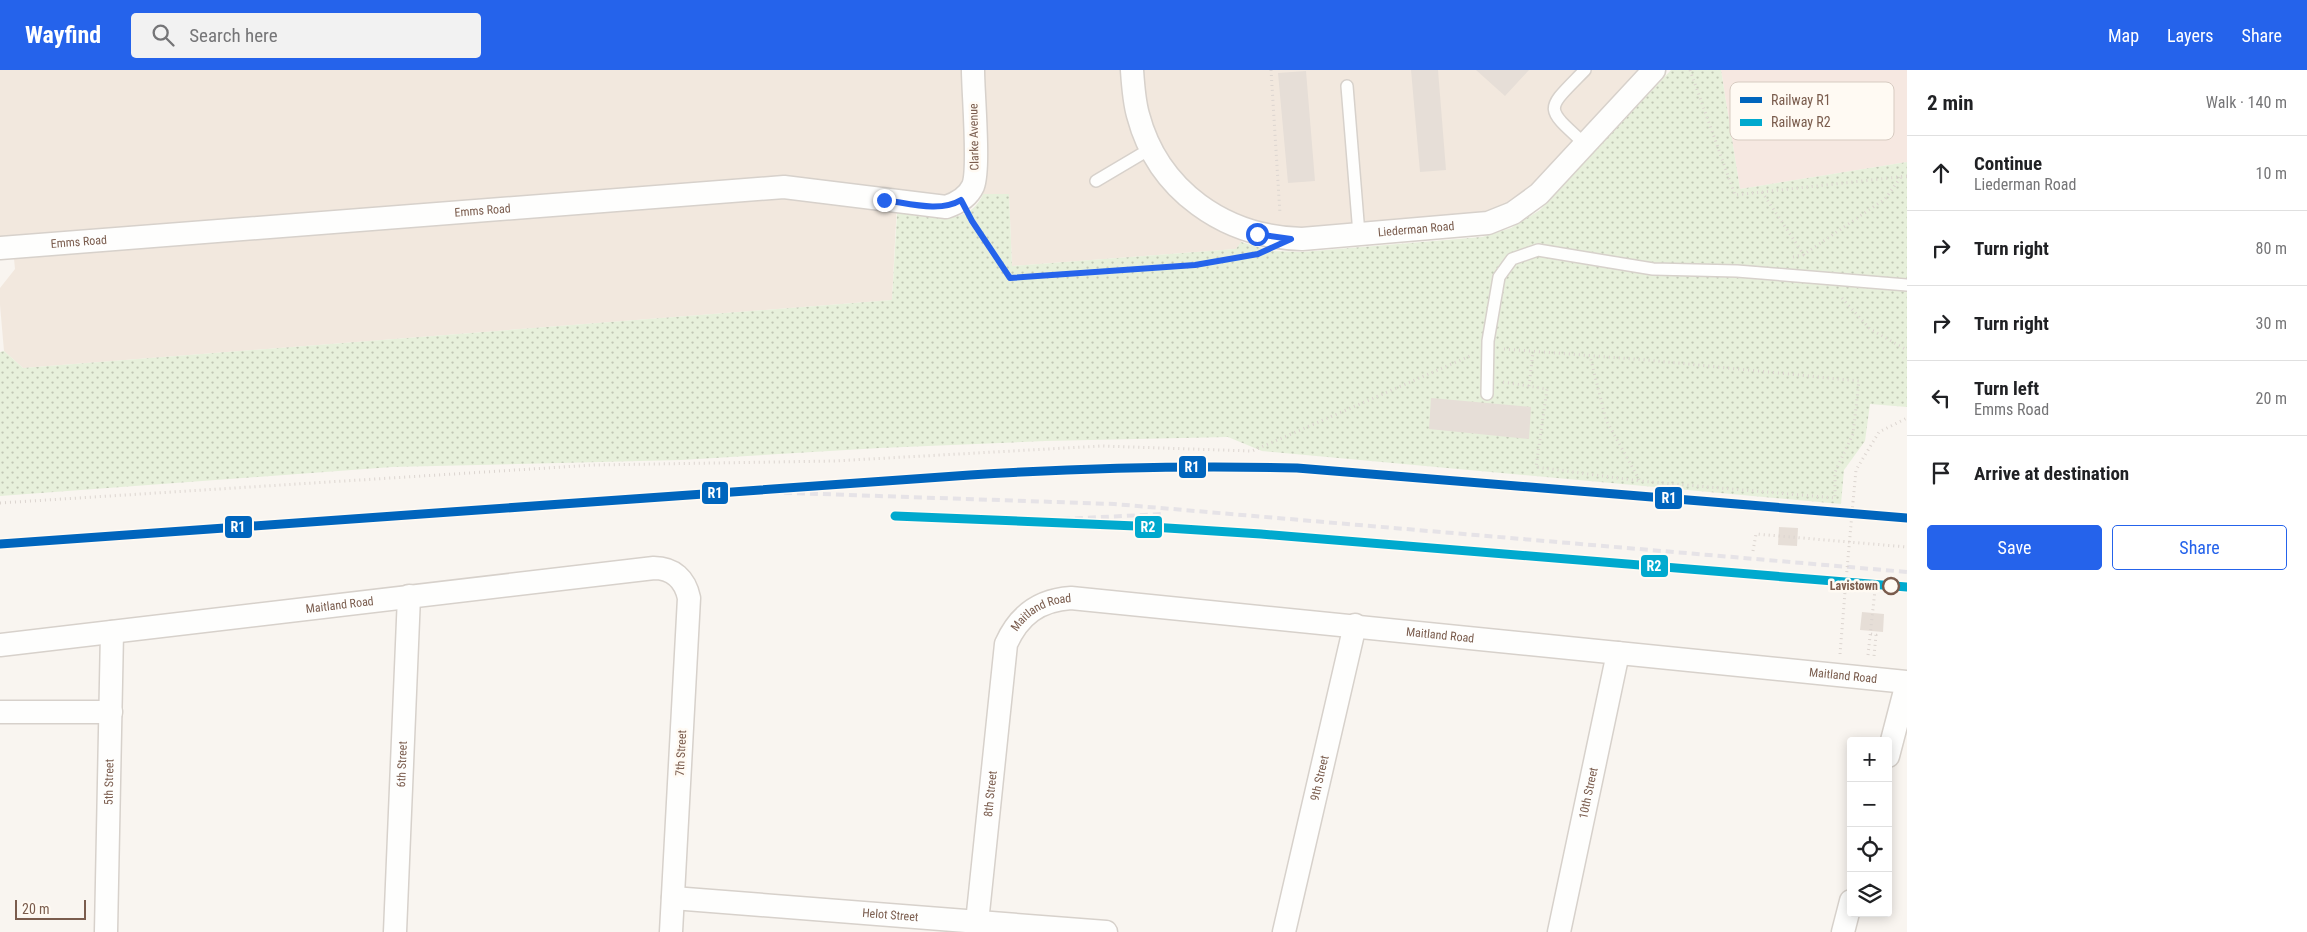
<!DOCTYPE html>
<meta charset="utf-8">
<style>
body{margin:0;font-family:"Roboto Condensed",sans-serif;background:#f2f2f2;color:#202124}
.controls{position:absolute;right:15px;bottom:15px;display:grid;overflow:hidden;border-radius:5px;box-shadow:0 2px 12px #0003}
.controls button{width:45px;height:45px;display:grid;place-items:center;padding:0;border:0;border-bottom:1px solid #e0e0e0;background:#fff;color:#202124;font:25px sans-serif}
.scale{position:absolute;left:15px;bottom:12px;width:71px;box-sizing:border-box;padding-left:5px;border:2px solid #7a5c4d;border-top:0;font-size:14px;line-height:18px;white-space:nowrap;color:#7a5c4d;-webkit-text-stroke:4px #fffaf3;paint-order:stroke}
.stop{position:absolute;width:15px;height:15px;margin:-11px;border:4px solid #2563eb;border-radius:50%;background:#fff}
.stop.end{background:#2563eb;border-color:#fff;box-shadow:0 1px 5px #0008}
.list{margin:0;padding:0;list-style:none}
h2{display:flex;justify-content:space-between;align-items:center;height:65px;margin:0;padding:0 20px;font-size:21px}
h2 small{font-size:16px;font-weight:400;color:#757577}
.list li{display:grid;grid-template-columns:32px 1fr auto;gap:15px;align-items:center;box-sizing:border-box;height:75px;padding:0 20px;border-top:1px solid #e0e0e0}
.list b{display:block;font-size:19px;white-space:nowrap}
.list p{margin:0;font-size:16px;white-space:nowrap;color:#757577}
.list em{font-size:16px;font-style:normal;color:#757577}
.actions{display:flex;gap:10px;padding:15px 20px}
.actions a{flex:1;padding:11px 0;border:1px solid #2563eb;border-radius:5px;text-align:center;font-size:18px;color:#2563eb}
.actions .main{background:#2563eb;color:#fff}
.icon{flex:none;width:28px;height:28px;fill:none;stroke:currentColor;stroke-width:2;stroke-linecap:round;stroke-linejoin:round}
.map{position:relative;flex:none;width:1907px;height:862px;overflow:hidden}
header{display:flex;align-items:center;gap:30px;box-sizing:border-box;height:70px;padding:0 25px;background:#2563eb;color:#fff}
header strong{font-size:24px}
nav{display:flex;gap:28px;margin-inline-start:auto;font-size:18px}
.search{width:350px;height:45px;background:#f2f2f2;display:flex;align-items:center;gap:12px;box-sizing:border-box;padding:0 18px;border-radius:5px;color:#757577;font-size:19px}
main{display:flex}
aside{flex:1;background:#fff}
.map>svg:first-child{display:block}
</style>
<header>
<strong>Wayfind</strong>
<div class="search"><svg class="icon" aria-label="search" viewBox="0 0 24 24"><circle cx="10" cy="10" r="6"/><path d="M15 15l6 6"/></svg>Search here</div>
<nav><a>Map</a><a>Layers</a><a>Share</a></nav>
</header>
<main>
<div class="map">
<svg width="1907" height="862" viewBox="0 0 1907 862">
<defs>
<pattern id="grass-dots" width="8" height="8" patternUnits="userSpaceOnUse" patternTransform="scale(1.25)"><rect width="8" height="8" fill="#e7f0db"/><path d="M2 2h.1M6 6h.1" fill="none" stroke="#c0c6b4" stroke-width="1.8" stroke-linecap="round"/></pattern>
</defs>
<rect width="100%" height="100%" fill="#f9f5f0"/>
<path fill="#f2e8de" d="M0,0H1655L1516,142L1248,163L1236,179L1012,196L1009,125L969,124L897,133L892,230L23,298L4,281L0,235V218L15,199L13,178L0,179Z"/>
<path fill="#f6e8e1" d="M1721,0H1907V92L1740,119Z"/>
<path fill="url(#grass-dots)" d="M1671,0H1721L1740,119L1907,92V337L1870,334L1865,371L1844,400L1841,434L1262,381L1228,367L1045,371L880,378L681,390L392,397L0,426V282L4,281L23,298L892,230L897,143C927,146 968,159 983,124H1009L1012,196L1236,179L1241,172L1272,181L1302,182L1482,167L1511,158L1540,140Z"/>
<path fill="#e6ded7" d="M1411,0H1438L1446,100L1420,102Z
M1476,0H1529L1505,26Z
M1306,1L1315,111L1288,113L1278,3Z
M1431,328L1531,337L1529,369L1429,359Z
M1779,457L1798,458L1797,476L1778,475Z
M1862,542L1884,544L1883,562L1860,560Z"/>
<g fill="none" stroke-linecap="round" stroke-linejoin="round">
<defs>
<path id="service" d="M1585,0C1545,41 1543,36 1586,75
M1347,16L1359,164
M1096,111L1150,79
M1487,324L1488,271L1499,207L1512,189L1538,180L1653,199L1737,201L1907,215"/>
<g id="minor">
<path id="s1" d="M1132,0C1133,15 1134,31 1138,45C1158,121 1225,167 1302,169L1488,153L1513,143L1539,124L1654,0"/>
<path id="s2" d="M0,178L784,117L946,137C958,133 968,127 973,116C980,99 973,23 973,0"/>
<path id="s3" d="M0,575L654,498C673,498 685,509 689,528L671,862"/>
<path d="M0,642H111"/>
<path d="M1888,686L1907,613"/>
<path id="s4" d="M673,828L1106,862"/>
<path id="s5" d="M106,862L112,562"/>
<path id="s6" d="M395,862L409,526"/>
<path id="s7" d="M976,862L1006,574C1019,545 1039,530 1071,528L1907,612"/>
<path id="s8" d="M1284,862L1355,555"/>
<path id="s9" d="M1559,862L1618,583"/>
<path d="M1843,862L1851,831"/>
</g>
</defs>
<use href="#service" stroke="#d7d1cb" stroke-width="14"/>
<use href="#minor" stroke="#d7d1cb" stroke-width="25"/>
<path stroke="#dcd5d0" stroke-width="3" stroke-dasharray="1 4" stroke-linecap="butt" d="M1271,0L1280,144
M1690,0L1735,125L1907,106
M1762,122L1806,188
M972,151L1009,208L1195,195L1251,186
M1793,187L1803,185L1885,129L1901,107
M1842,228L1870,259L1907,280
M1504,279L1647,290L1859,311L1853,364L1835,402V428L1640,411L1606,350L1590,286
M1503,312L1547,319L1536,397L1640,411
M1529,316L1533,282
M1853,432L1856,400L1879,362L1907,348
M0,433L594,395L834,391L1101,376L1252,381L1472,285
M1753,481L1756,464L1907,477
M1871,564L1876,565L1874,586
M1840,584L1845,522
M1868,585L1875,520"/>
<use href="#service" stroke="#fefefd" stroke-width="11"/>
<use href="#minor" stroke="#fefefd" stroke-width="22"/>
<path stroke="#e6e3e7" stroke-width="4" stroke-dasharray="8 5" stroke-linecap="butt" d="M732,421L1114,434L1907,502
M1023,451L1163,444"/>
<path stroke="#dcd5d0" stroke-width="3" stroke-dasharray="1 4" stroke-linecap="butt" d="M1845,522L1853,432"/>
<defs>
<path id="rail-1" d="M0,474L970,405C1081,398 1186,395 1297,398L1907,448"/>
<path id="rail-2" d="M895,446L1136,456L1261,464L1907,517"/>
</defs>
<use href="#rail-1" stroke="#fffaf3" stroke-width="12"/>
<use href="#rail-2" stroke="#fffaf3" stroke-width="12"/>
<use href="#rail-1" stroke="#0065bd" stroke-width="9"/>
<use href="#rail-2" stroke="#00a9ce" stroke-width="9"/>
</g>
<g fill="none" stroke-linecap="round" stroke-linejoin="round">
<path stroke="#2563eb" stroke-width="6" d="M884,130C908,133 940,143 961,130L972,151L1010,208L1195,195L1258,184L1291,169L1257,164"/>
</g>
<circle fill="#fffaf3" stroke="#7a5c4d" stroke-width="2.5" cx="1891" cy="516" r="8"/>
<g text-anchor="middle" stroke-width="5" stroke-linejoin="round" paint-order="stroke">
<g font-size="12" fill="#7a5c4d" stroke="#fffaf3">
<text transform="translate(974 67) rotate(-91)" y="4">Clarke Avenue</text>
<text dy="4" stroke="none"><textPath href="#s2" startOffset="484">Emms Road</textPath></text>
<text dy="4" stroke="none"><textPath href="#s1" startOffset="381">Liederman Road</textPath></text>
<text dy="4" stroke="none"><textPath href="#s2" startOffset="79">Emms Road</textPath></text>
<text dy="4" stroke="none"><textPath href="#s3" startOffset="342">Maitland Road</textPath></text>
<text dy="4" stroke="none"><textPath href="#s7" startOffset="340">Maitland Road</textPath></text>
<text dy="4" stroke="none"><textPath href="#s7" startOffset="745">Maitland Road</textPath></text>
<text dy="4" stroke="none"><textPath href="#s7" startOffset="1150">Maitland Road</textPath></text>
<text transform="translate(681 683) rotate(-87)" y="4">7th Street</text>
<text dy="4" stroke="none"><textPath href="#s6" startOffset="168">6th Street</textPath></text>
<text dy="4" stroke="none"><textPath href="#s8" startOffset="158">9th Street</textPath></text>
<text dy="4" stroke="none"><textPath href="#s5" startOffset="150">5th Street</textPath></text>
<text dy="4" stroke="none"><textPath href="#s9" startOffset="142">10th Street</textPath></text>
<text dy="4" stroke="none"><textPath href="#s7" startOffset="139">8th Street</textPath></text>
<text dy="4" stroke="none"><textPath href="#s4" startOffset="218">Helot Street</textPath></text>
</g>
<g font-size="12" font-weight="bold" fill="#7a5c4d" stroke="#fffaf3" text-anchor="end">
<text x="1878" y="520">Lavistown</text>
</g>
</g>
<rect x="1730" y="12" width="164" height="58" rx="8" fill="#fffaf3" stroke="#d7cbc1" stroke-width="1"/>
<rect x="1740" y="27" width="22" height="6" fill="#0065bd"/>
<rect x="1740" y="49" width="22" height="7" fill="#00a9ce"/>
<g font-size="14" fill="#7a5c4d">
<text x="1771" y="35">Railway R1</text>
<text x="1771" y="57">Railway R2</text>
</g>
<g stroke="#fffaf3" stroke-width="2">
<rect x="1178" y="385" width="29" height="24" rx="5" fill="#0065bd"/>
<rect x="701" y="411" width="28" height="24" rx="5" fill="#0065bd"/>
<rect x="1654" y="416" width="29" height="24" rx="5" fill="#0065bd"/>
<rect x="1134" y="445" width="29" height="24" rx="5" fill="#00a9ce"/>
<rect x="224" y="445" width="29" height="24" rx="5" fill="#0065bd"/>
<rect x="1640" y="484" width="29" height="24" rx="5" fill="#00a9ce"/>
</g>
<g font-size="14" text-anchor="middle" font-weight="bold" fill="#fff">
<text x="1192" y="402">R1</text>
<text x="715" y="428">R1</text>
<text x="1669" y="433">R1</text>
<text x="1148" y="462">R2</text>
<text x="238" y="462">R1</text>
<text x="1654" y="501">R2</text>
</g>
</svg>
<div class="controls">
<button>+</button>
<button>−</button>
<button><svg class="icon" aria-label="locate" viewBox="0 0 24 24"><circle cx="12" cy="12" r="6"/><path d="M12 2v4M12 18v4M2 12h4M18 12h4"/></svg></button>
<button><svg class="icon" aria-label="layers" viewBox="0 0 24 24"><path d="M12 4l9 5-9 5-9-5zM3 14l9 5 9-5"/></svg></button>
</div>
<div class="scale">20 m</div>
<div class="stop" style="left:1257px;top:164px"></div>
<div class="stop end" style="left:884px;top:130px"></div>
</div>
<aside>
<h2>2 min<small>Walk · 140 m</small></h2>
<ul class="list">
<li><svg class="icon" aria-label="ahead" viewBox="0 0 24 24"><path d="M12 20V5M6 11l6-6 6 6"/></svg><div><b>Continue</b><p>Liederman Road</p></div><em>10 m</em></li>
<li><svg class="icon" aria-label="right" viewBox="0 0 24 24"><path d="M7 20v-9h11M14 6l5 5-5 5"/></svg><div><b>Turn right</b></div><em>80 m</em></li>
<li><svg class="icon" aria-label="right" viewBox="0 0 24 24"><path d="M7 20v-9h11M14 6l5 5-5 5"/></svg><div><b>Turn right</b></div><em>30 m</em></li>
<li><svg class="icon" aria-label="left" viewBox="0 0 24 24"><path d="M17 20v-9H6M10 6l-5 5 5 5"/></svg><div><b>Turn left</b><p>Emms Road</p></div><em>20 m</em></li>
<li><svg class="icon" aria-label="arrive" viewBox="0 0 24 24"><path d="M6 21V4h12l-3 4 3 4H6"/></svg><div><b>Arrive at destination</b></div></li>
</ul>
<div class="actions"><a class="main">Save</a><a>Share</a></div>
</aside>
</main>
